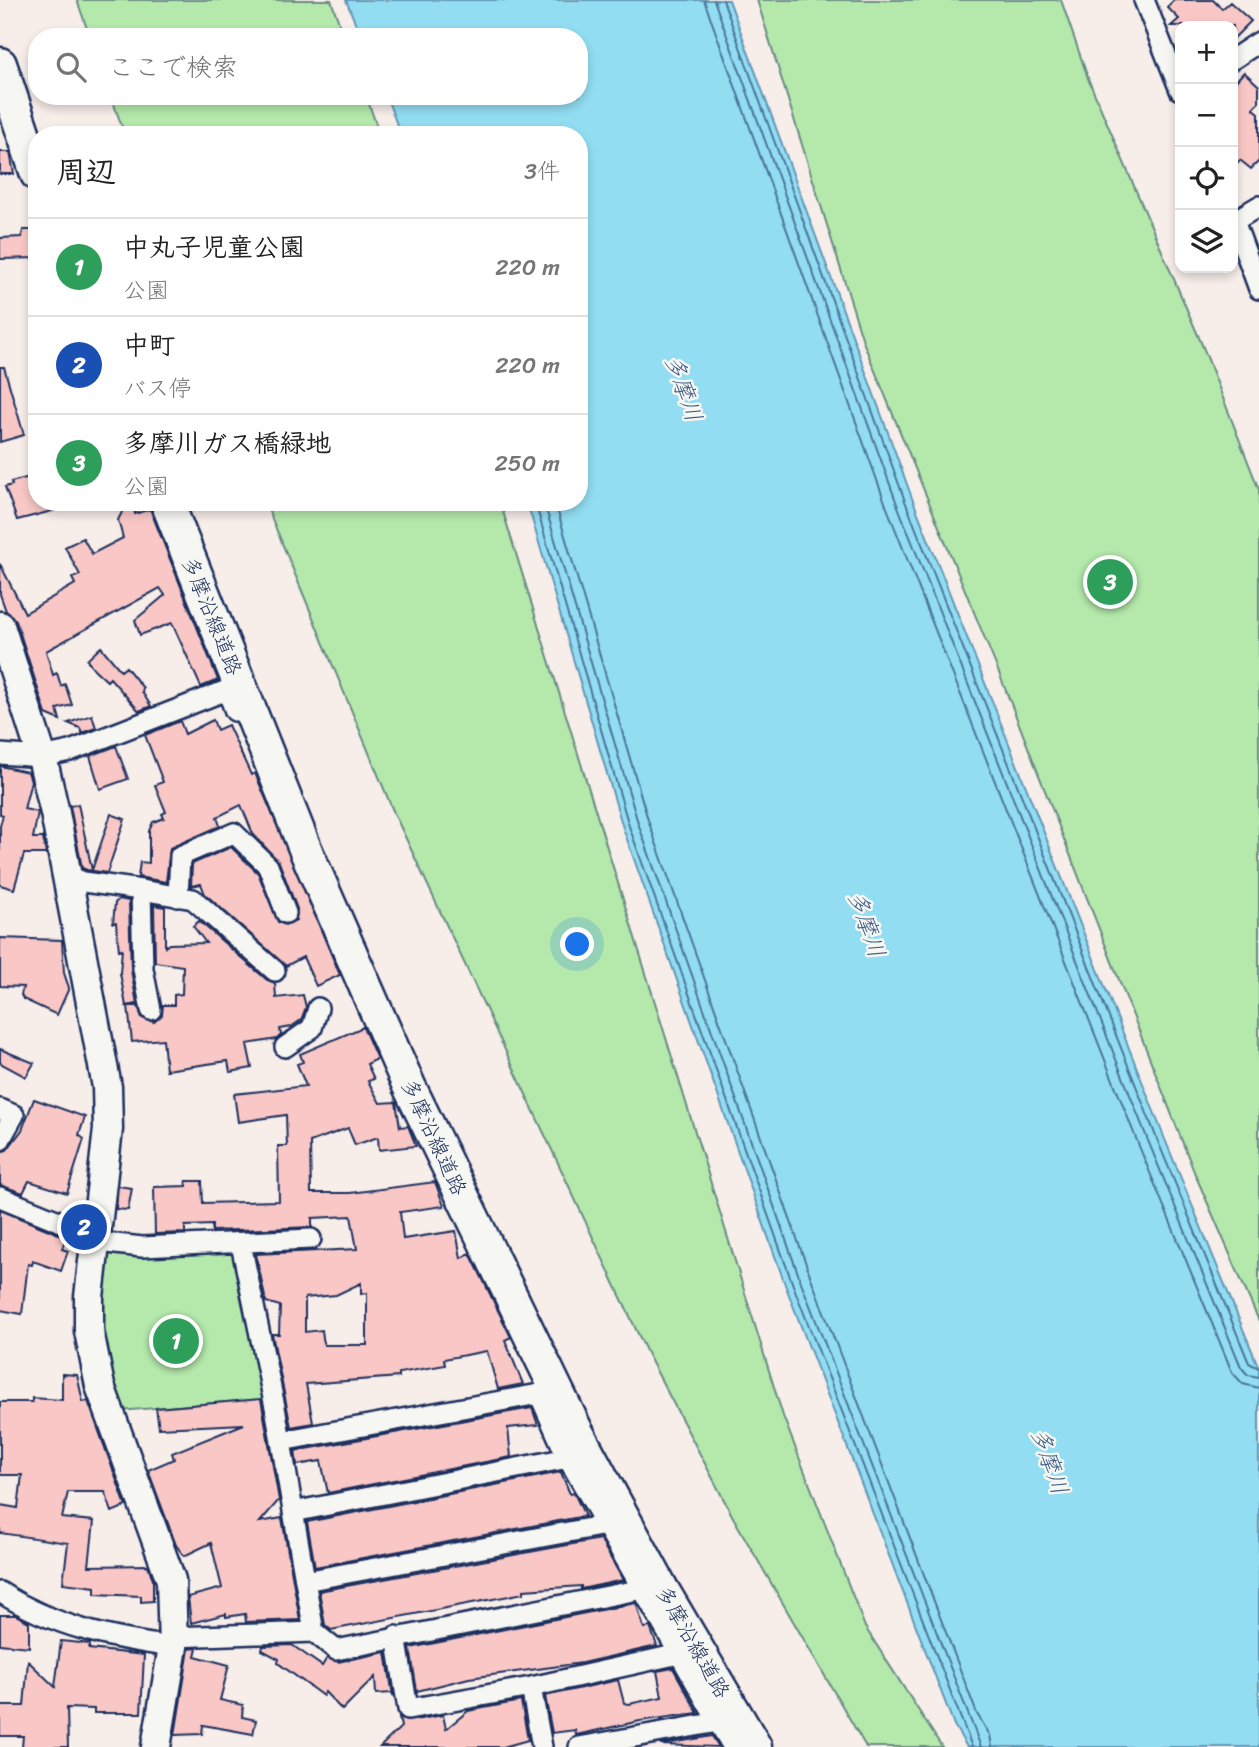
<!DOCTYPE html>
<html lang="ja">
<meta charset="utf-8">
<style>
body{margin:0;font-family:Sriracha,"Klee One",sans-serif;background:#f2f2f2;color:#222}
.controls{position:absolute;right:21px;top:21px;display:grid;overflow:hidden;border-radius:14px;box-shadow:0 4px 10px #0003}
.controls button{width:63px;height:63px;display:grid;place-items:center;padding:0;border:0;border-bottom:2px solid #e0e0e0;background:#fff;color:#222;font:35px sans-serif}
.you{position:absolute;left:578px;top:945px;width:24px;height:24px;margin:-18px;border:5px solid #fff;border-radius:50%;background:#1a73e8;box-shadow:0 0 0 10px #1a73e833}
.badge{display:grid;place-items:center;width:46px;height:46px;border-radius:50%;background:#1a73e8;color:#fff;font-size:23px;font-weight:700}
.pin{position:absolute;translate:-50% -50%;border:4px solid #fff;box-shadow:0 2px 7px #0006}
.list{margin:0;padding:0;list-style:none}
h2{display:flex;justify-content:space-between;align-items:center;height:91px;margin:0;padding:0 28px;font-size:30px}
h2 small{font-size:23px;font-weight:400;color:#767676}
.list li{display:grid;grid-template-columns:46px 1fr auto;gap:21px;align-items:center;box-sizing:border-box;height:98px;padding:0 28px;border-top:2px solid #e0e0e0}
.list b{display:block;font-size:26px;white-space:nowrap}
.list p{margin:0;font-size:23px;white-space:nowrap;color:#767676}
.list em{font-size:23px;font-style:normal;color:#767676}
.icon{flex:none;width:38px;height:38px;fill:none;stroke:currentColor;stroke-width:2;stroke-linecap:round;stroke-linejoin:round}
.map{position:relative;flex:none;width:1259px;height:1747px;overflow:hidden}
.search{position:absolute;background:#fff;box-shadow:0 4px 10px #0003;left:28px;top:28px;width:560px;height:77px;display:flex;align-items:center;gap:18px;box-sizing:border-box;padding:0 24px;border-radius:28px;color:#767676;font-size:26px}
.panel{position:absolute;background:#fff;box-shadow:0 4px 10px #0003;left:28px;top:126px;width:560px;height:385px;border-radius:28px}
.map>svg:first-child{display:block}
</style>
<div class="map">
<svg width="1259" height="1747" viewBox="0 0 1259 1747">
<rect width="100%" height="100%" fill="#f7ede9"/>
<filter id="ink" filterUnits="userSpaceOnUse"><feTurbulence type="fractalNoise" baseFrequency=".0143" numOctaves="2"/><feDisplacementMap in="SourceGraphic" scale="14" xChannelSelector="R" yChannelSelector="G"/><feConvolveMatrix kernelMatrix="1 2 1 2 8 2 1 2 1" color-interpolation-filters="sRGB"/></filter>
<g filter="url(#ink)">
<path fill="#b4e9ab" stroke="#688c84" stroke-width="2" d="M77,0H331L344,37H90Z
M757,0H1061L1089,81L1203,347L1259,490V1321L1195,1174L999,673L864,344Z
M111,96H366L380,135H125Z
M265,502H500L783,1416L865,1627L942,1747H866L734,1519L648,1355L394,813Z
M104,1249L231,1250L236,1255L263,1399L119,1411L97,1322Z"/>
<path fill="#92ddf2" stroke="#6297b7" stroke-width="2" d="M346,0H729L912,498L1164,1137L1259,1368V1747H967L954,1725L786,1287L623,828L527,502H579V135H401L386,96H579V37H361Z"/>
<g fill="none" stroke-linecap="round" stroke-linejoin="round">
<path stroke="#4b7599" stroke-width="2" d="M704,0L887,508L1139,1146L1232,1372L1243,1384L1259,1388
M714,0L897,504L1149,1143L1241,1367L1248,1375L1259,1377
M723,0L905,501L1157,1139L1249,1363L1259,1368
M535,502L629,826L793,1285L972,1747
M544,502L638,823L801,1282L981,1747
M555,502L648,820L811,1278L977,1714L990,1735L992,1747"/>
</g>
<path fill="#f9c8c6" stroke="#1b2f5e" stroke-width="2" fill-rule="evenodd" d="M1174,0H1213L1222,9L1230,2L1251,21L1233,39V26H1171L1179,19L1167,7Z
M1244,72L1259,86V102L1253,108L1259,113V161L1251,169L1240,160L1233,167V84Z
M0,152H10L14,174H0Z
M23,230H36L37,258L0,259V238L22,237Z
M0,367H4L24,435L0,442Z
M37,475V502H68V507L17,520L5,487L12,485L11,482Z
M127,502H133L135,514L150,509L218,680L201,687L172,623L140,635L135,620L165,595L160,588L46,651L53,675L57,673L61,686L65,684L72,705L57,709L60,720L46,714L16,621L6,611L0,594V564L25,613L75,584L72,578L80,575L65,547L83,538L92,554L123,538L118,520Z
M101,647L121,671L126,667L143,688L142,692L151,706L139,711L110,678L107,681L95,670L87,660Z
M92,715L96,728L82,733L80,728L68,723Z
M213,720L217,730L228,725L251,775L255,773L340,975L316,986L303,957L286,966L205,894L201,884L191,886L192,864L231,847L258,873L278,922L285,925L296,920L297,909L279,862L253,834L241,805L217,817L220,826L170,848L166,882L138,877L140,862L149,863V831L153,822L164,818L162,814L166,812L155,785L163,782L145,735L180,721L185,734Z
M116,746L128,779L100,789L90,756Z
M0,766L28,772L31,781L24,809L38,812L33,838H43L46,854H24L14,889L0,885V826L3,815L0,814Z
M78,804L92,870L111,814L125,819L107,873L87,870L82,868L70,806Z
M119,899L129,901L131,970L137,1004L126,1006L120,973L122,949L119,950L116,923H113L115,903Z
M154,905L165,907V947L169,944L206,943L193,926L199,921L267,980L275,983L276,998L303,995L306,1007L301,1020L291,1027L280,1029L281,1035L277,1039L247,1044L252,1068L230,1072L228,1061L166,1070L163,1039L132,1042L128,1006H138L142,1018L154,1022L162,1015L163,1005H174V995L182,994L183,966L155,962Z
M0,938L62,940L64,973L69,988L57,1015L23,999L21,995L23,987L0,986Z
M363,1027L377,1059L367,1064L374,1079L368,1081L380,1103L396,1102L400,1127L408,1126L416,1146L379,1150L378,1137L355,1145L348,1128L310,1142L311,1193H350L435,1182L444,1206L400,1212L403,1239L456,1231L461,1258L470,1253L511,1337L505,1340L523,1384L498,1389L487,1351L444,1359L445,1365L399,1373V1377L306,1384L313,1423L291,1427L272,1334H279L280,1306L266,1302L256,1254L357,1249L351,1216L312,1218V1227L212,1231V1225L185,1226V1233L155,1234L154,1187L187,1186L186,1181H202L203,1203L279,1201L278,1146H287L286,1115L238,1122L234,1094L306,1086L297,1064L303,1062L300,1054ZM361,1283V1294L367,1293V1345H324L322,1330L305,1332V1298L336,1295Z
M0,1049L34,1063L26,1077L0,1063Z
M34,1099L85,1117L79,1135L84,1139L67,1193L29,1181L23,1193L0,1185V1152L7,1150L22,1130Z
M118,1186L132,1188L128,1210L116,1209Z
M0,1210L66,1237L62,1249L68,1251L61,1271L33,1261L32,1265L28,1264L22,1314L0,1310Z
M62,1374L77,1375L83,1402L88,1401L126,1506L112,1512L105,1492H68L62,1518L94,1521L89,1566L148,1565L153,1580V1601L141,1602V1596L95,1594V1587L63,1583L68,1543L0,1533V1505L18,1508L22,1475H0V1402H32V1398L62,1400Z
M261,1399L279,1500L260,1522L282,1518L300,1620L246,1622L245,1614L226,1617V1614L191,1623L188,1597L222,1588L211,1543L184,1556L176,1545L148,1470L174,1459L172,1453L244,1424L159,1428L156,1408Z
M532,1408L538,1425L508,1428L511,1457L328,1493L321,1461L297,1465L295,1451Z
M561,1472L570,1494L574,1493L585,1516L315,1567L307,1522Z
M600,1539L623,1580L581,1589V1586L524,1590V1593L331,1630L325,1625L319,1591Z
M636,1603L644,1628L650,1627L657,1646L582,1663L469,1678L417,1691L410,1648Z
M0,1615H16L29,1622V1647L0,1644Z
M61,1641L90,1644L89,1649L144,1655L141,1713H94V1709L67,1708L68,1747H22L23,1736H0V1706H24L28,1661L55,1687Z
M292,1645L322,1666L327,1658L338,1662L386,1652L393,1696V1693L376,1694L375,1677L342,1710L325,1692L323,1696L278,1663L279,1659L262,1650L263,1646Z
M197,1648L195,1656L229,1665L220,1700L243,1705L242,1717L256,1720L253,1734L203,1725L202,1734L175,1735L189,1649Z
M673,1668L698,1713L640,1721L576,1735L575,1730L552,1733L545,1696L618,1680L624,1703L629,1704L662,1697L657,1671Z
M521,1701L528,1740L503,1747H380L401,1727L399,1717L409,1721L443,1715L446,1729L468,1711Z
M712,1736L719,1747L660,1745Z"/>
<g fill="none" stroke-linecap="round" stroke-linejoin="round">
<defs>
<path id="street" d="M1144,0L1180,90
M1233,59L1259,42
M1233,218L1259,289
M1234,221L1259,206
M0,754L42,757L70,751L227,690L235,711
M66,875L84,882L141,890
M178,897L180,856L234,833L268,866L286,913
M151,1010L143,969L141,890L193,899L275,971
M285,1047L312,1028L318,1008
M0,1109L14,1115L0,1140
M0,1197L98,1237
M98,1242L142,1247L311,1239
M241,1244L275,1407L314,1632
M281,1441L539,1394L566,1455L718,1722L579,1747
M293,1512L568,1458
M305,1581L606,1525
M0,1592C52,1626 112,1639 173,1647
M396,1636L408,1709L531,1687L688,1652
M173,1637L314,1632L336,1650L643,1589
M531,1687L542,1747
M718,1722L733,1747"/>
<path id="secondary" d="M0,626L42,757L55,813L107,1087L108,1129L89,1297V1331L100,1386L171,1580L173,1647L156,1747"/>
<path id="primary" d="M0,64L37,174
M167,502L306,851L409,1086L577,1432L663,1591L755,1747"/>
</defs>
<use href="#street" stroke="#1b2f5e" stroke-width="24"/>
<use href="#secondary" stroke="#1b2f5e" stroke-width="33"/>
<use href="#primary" stroke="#1b2f5e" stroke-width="37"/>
<use href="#street" stroke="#f6f6f2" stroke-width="19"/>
<use href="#secondary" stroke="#f6f6f2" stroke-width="28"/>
<use href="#primary" stroke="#f6f6f2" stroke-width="32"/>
</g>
</g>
<g text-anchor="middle" stroke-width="5" stroke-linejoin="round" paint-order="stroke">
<g font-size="21" fill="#1b2f5e" stroke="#f6f6f2">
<text transform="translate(212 616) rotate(68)" y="7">多摩沿線道路</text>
<text transform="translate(434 1137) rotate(65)" y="7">多摩沿線道路</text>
<text transform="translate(693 1642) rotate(60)" y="7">多摩沿線道路</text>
</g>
<g font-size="23" font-style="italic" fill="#395a83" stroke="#f6f6f2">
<text transform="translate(684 388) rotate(71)" y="8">多摩川</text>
<text transform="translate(867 924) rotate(71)" y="8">多摩川</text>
<text transform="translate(1050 1461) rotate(71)" y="8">多摩川</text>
</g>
</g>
</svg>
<div class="controls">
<button>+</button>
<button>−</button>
<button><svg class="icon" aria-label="locate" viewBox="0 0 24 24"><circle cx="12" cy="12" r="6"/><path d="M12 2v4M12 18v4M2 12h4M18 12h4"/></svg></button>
<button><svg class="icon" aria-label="layers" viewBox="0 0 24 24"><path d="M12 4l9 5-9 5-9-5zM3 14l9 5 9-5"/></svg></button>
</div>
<div class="you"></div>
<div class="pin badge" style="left:176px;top:1341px;background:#2e9e5b">1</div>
<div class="pin badge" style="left:84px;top:1227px;background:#1a4fb4">2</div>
<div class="pin badge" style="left:1110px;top:582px;background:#2e9e5b">3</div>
<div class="search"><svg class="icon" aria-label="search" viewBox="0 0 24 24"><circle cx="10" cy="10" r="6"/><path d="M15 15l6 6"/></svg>ここで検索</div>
<section class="panel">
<h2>周辺<small>3件</small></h2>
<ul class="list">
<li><span class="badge" style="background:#2e9e5b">1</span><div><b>中丸子児童公園</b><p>公園</p></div><em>220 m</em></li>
<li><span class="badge" style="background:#1a4fb4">2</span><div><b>中町</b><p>バス停</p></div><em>220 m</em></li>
<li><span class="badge" style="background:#2e9e5b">3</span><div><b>多摩川ガス橋緑地</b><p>公園</p></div><em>250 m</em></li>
</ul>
</section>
</div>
